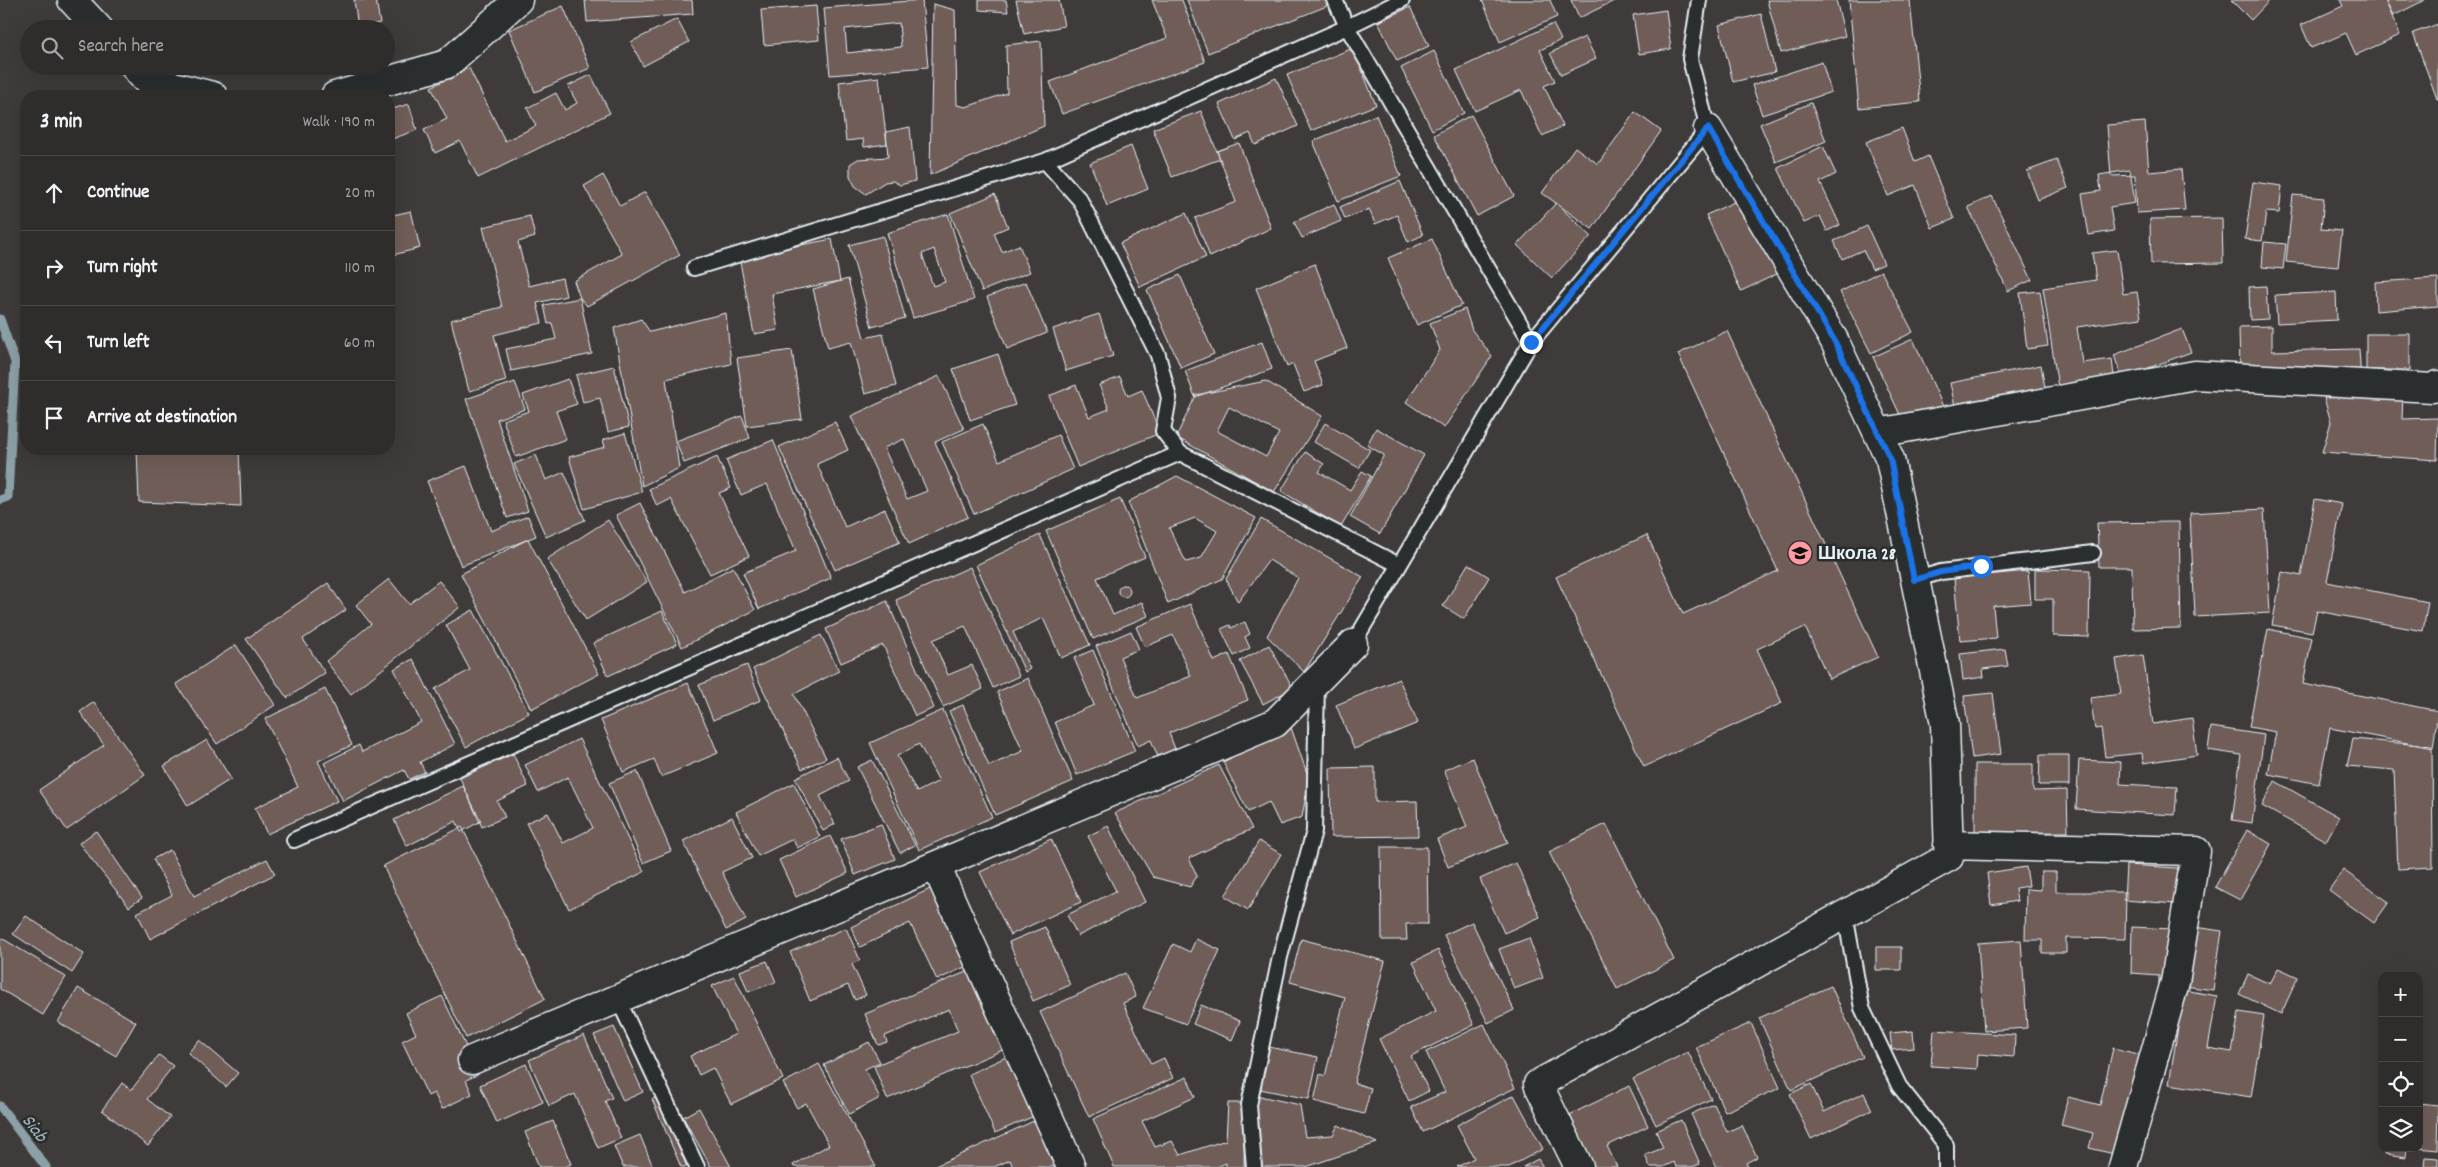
<!DOCTYPE html>
<meta charset="utf-8">
<style>
body{margin:0;font-family:Dekko,sans-serif;background:#3b3838;color:#f1f3f6}
.controls{position:absolute;right:15px;bottom:15px;display:grid;overflow:hidden;border-radius:10px;box-shadow:0 5px 20px #0002}
.controls button{width:45px;height:45px;display:grid;place-items:center;padding:0;border:0;border-bottom:1px solid #4a4848;background:#2f2c2c;color:#f1f3f6;font:25px sans-serif}
.stop{position:absolute;width:15px;height:15px;margin:-11px;border:4px solid #1a73e8;border-radius:50%;background:#fff}
.stop.end{background:#1a73e8;border-color:#fff;box-shadow:0 1px 5px #0008}
.list{margin:0;padding:0;list-style:none}
h2{display:flex;justify-content:space-between;align-items:center;height:65px;margin:0;padding:0 20px;font-size:21px}
h2 small{font-size:16px;font-weight:400;color:#a7a7a9}
.list li{display:grid;grid-template-columns:32px 1fr auto;gap:15px;align-items:center;box-sizing:border-box;height:75px;padding:0 20px;border-top:1px solid #4a4848}
.list b{display:block;font-size:19px;white-space:nowrap}
.list em{font-size:16px;font-style:normal;color:#a7a7a9}
.icon{flex:none;width:28px;height:28px;fill:none;stroke:currentColor;stroke-width:2;stroke-linecap:round;stroke-linejoin:round}
.map{position:relative;flex:none;width:2438px;height:1167px;overflow:hidden}
.search{position:absolute;background:#2f2c2c;box-shadow:0 5px 20px #0002;left:20px;top:20px;width:375px;height:55px;display:flex;align-items:center;gap:12px;box-sizing:border-box;padding:0 18px;border-radius:28px;color:#a7a7a9;font-size:19px}
.panel{position:absolute;background:#2f2c2c;box-shadow:0 5px 20px #0002;left:20px;top:90px;width:375px;height:365px;border-radius:20px}
.map>svg:first-child{display:block}
</style>
<div class="map">
<svg width="2438" height="1167" viewBox="0 0 2438 1167">
<rect width="100%" height="100%" fill="#3f3b3b"/>
<filter id="ink" filterUnits="userSpaceOnUse"><feTurbulence type="fractalNoise" baseFrequency=".02" numOctaves="2"/><feDisplacementMap in="SourceGraphic" scale="10" xChannelSelector="R" yChannelSelector="G"/><feConvolveMatrix kernelMatrix="1 2 1 2 8 2 1 2 1" color-interpolation-filters="sRGB"/></filter>
<g filter="url(#ink)">
<g fill="none" stroke-linecap="round" stroke-linejoin="round">
<path stroke="#8ca1a7" stroke-width="9" d="M0,319L15,362L8,497L0,500
M0,1106L46,1167"/>
</g>
<path fill="#6f5d58" stroke="#e8f1f8" fill-rule="evenodd" d="M354,0H376L380,23L358,27Z
M585,0H692L693,14L587,22Z
M922,0L928,67L830,75L824,8ZM899,23L901,47L847,53L845,29Z
M979,0H1006L1008,12L979,10Z
M1016,0H1059L1064,26L1024,34Z
M1152,0H1182L1205,62L1062,114L1050,82L1167,38Z
M1187,0H1325L1327,6L1208,53Z
M1482,0H1550L1557,17L1500,42Z
M1571,0H1616L1579,18Z
M1767,0H1836L1845,36L1781,53Z
M1849,0H1910L1920,102L1859,108Z
M2231,0H2270L2251,20Z
M2340,0H2385L2400,35L2356,55L2346,33L2311,48L2301,25L2343,6Z
M2385,0H2425L2393,16Z
M933,4L955,10L957,105L966,107L1007,93L1006,45L1041,41L1044,126L930,175Z
M563,6L590,68L535,92L509,30Z
M816,6L819,40L764,45L761,10Z
M1410,7L1429,46L1397,61L1378,22Z
M1666,10L1671,49L1639,54L1633,15Z
M1761,14L1775,72L1733,82L1719,25Z
M677,19L689,42L643,66L631,42Z
M1553,24L1561,40L1540,50L1555,81L1544,86L1563,126L1542,136L1521,90L1475,111L1456,70Z
M2438,24V99H2437L2413,33Z
M1585,37L1596,59L1561,75L1550,53Z
M1353,48L1376,105L1311,131L1287,75Z
M1434,51L1464,113L1432,130L1401,68Z
M1822,62L1831,92L1762,115L1752,85Z
M469,68L505,141L536,126L527,108L556,93L565,110L577,103L568,86L591,75L610,113L478,178L460,141L435,153L424,130L447,119L431,87Z
M879,77L887,144L864,147L863,139L846,141L839,82Z
M1276,78L1298,126L1255,145L1250,133L1235,140L1219,104Z
M1811,103L1826,141L1776,162L1760,124Z
M409,104L417,130L389,140V110Z
M1201,111L1220,159L1172,177L1153,129Z
M1635,112L1661,131L1592,229L1542,193L1575,147L1598,164Z
M1376,115L1401,176L1338,201L1313,141Z
M1471,115L1514,196L1477,216L1434,135Z
M2145,122L2149,172L2181,169L2185,210L2137,213L2135,175L2111,176L2107,125Z
M910,127L915,181L900,185L893,181L885,182L866,194L855,186L850,176V164L858,159L888,157L886,132Z
M1902,128L1915,162L1928,156L1954,219L1932,228L1915,185L1888,196L1866,142Z
M1239,143L1271,228L1210,257L1195,218L1236,202L1217,151Z
M1131,146L1148,189L1107,206L1090,163Z
M1823,146L1836,174L1820,182L1840,225L1827,231L1820,216L1804,223L1778,168Z
M2057,160L2068,188L2038,200L2027,171Z
M2130,170L2135,203L2110,207L2114,231L2089,235L2082,194L2101,191L2099,175Z
M603,175L620,206L645,192L680,255L587,306L580,298L574,281L622,254L584,186Z
M1400,181L1423,235L1408,242L1397,215L1375,224L1369,209L1345,219L1340,207Z
M2253,182L2282,186L2279,213L2266,212L2262,241L2245,239Z
M995,194L1008,227L994,233L1002,252L1019,245L1030,272L982,291L950,213Z
M2293,195L2324,198L2321,229L2342,231L2338,267L2286,262Z
M1992,196L2032,280L2008,291L1968,207Z
M1745,197L1779,273L1741,291L1706,215Z
M1556,203L1591,236L1552,278L1517,245Z
M1334,204L1341,221L1302,238L1294,222Z
M411,211L420,248L389,256V216Z
M1186,213L1206,257L1140,287L1120,243Z
M948,214L974,300L913,318L887,233ZM934,249L945,282L933,286L922,254Z
M530,216L535,237L518,242L529,286L562,278L566,296L537,303L542,323L494,335L506,381L469,391L451,320L502,307L483,227Z
M2222,218L2223,263L2151,264L2150,219Z
M1867,226L1884,264L1872,269L1863,250L1842,259L1834,241Z
M883,236L905,318L872,327L849,245Z
M832,239L840,281L772,294L778,330L754,334L739,257Z
M1432,239L1462,305L1417,325L1388,258Z
M2264,242L2286,244L2283,269L2262,267Z
M2117,250L2123,294L2137,292L2141,318L2077,327L2082,363L2112,359L2115,386L2059,394L2043,288L2096,280L2092,253Z
M1315,264L1347,348L1314,361L1323,385L1304,392L1293,364L1287,367L1256,288Z
M1881,271L1913,332L1871,353L1840,292Z
M1180,275L1214,354L1181,368L1147,290Z
M2438,278V306L2376,311L2375,282Z
M848,279L864,338L883,334L896,386L865,394L851,342L828,348L813,289Z
M1026,282L1047,333L1007,349L987,297Z
M2266,286L2268,319L2250,320L2249,287Z
M2040,291L2048,346L2027,349L2020,293Z
M2336,292L2337,320L2277,323L2275,295Z
M580,298L592,354L511,371L506,349L556,339L552,323L548,324L544,305Z
M1465,309L1472,330L1492,356L1444,428L1406,402L1440,350L1430,323Z
M726,313L731,364L666,379L679,468L642,486L614,328L641,319L650,332Z
M1099,314L1113,356L1066,371L1053,329Z
M2272,326V351L2359,349L2361,381L2240,369L2239,327Z
M2182,329L2191,352L2122,378L2114,355Z
M1727,331L1878,657L1829,679L1805,627L1757,649L1782,703L1644,767L1556,577L1647,535L1683,614L1778,571L1678,354Z
M2366,334H2410V370H2366Z
M1913,339L1945,411L1902,419L1873,357Z
M1262,342L1272,369L1195,397L1185,371Z
M792,350L802,419L747,426L737,358Z
M998,354L1015,405L970,420L953,369Z
M2041,365L2046,394L1956,411L1950,383Z
M614,366L629,427L608,432L600,398L583,402L576,375Z
M939,376L964,429L935,442L968,517L909,544L851,416ZM904,439L927,491L907,499L884,448Z
M1120,377L1128,396L1142,390L1160,433L1078,467L1049,396L1076,385L1089,417L1109,409L1099,385Z
M568,379L577,404L556,411L566,439L516,457L503,420L529,411L523,395Z
M1266,381L1322,416L1274,492L1176,437L1196,395ZM1229,407L1279,433L1266,457L1217,431Z
M515,382L525,409L497,419L528,511L507,518L466,399Z
M2403,395L2402,419L2438,418L2437,460L2322,452L2331,422L2324,398Z
M742,416L750,438L684,463L676,441Z
M835,422L848,450L817,464L845,527L885,509L900,542L835,570L779,447Z
M1325,423L1370,450L1359,468L1314,442Z
M983,424L999,461L1058,435L1073,469L974,514L942,442Z
M1376,428L1424,455L1380,534L1350,517L1384,455L1367,445Z
M625,433L642,492L584,509L569,457L605,447L603,440Z
M773,440L831,578L759,609L743,573L796,551L767,484L741,495L726,460Z
M137,449H239L241,506L139,502Z
M1305,452L1324,464L1319,472L1350,490L1362,471L1371,476L1341,527L1281,491Z
M536,455L546,480L564,472L585,520L546,537L514,464Z
M717,457L731,488L719,493L749,556L710,574L671,499L657,506L649,489Z
M466,466L491,531L528,516L536,536L461,566L427,481Z
M1177,476L1256,518L1222,579L1168,604L1128,502ZM1195,518L1217,531L1201,558L1186,562L1169,528Z
M1120,499L1145,557L1097,578L1113,615L1142,602L1148,616L1093,639L1046,531Z
M2315,499L2342,504L2327,582L2428,602L2423,631L2317,611L2312,632L2272,625L2282,572L2301,576Z
M640,503L685,592L733,567L755,610L682,647L616,515Z
M2264,509L2270,613L2195,617L2190,513Z
M1261,519L1363,577L1304,672L1267,636L1298,578L1269,560L1238,602L1226,579Z
M608,520L647,582L586,620L547,559Z
M2179,522L2181,628L2133,629L2132,567H2099L2097,523Z
M1040,535L1090,645L1061,658L1043,618L1013,632L1030,669L1025,672L976,565Z
M528,539L599,674L531,709L461,574Z
M1468,564L1489,577L1464,619L1443,606Z
M970,567L1019,676L993,688L965,626L933,640L948,675L972,665L983,689L943,707L896,600Z
M2035,569L2090,570L2089,637L2053,636V599H2035Z
M2028,571L2031,603L1993,606L1996,638L1960,641L1954,578Z
M389,579L409,604L439,581L460,607L351,694L326,661L371,624L356,605Z
M328,583L346,610L303,639L325,673L287,698L246,639Z
M1118 591a6 6 0 1 1 12 0a6 6 0 1 1-12 0Z
M887,601L934,708L915,716L883,645L841,663L826,629Z
M1190,604L1214,661L1229,654L1248,700L1169,733L1175,749L1158,757L1151,740L1138,746L1096,646L1131,631L1139,649L1120,657L1137,698L1191,676L1173,635L1145,647L1136,627Z
M473,610L529,713L466,747L435,689L470,670L446,625Z
M662,611L677,644L608,676L593,643Z
M1245,622L1250,634L1245,637L1250,648L1234,656L1221,629L1230,625L1231,628Z
M2268,629L2312,638L2303,684L2438,711L2433,748L2330,728L2319,784L2268,774L2276,732L2249,727Z
M821,635L839,671L794,694L826,758L802,769L753,669Z
M236,645L275,705L217,744L176,684Z
M1269,645L1293,688L1263,704L1240,661Z
M2005,649L2008,666L1983,669L1984,677L1963,680L1960,654Z
M1093,650L1135,751L1077,775L1055,722L1094,705L1074,658Z
M2143,655L2153,724L2192,718L2197,755L2143,763L2142,753L2105,757L2101,728L2095,729L2090,698L2121,694L2116,659Z
M413,659L455,744L420,762L425,772L409,779L404,770L343,801L324,763L359,745L362,752L421,722L394,669Z
M747,665L761,700L713,720L699,685Z
M1028,678L1073,781L995,815L949,711L963,705L989,766L1023,751L997,692Z
M1399,679L1418,723L1354,749L1336,705Z
M688,683L718,753L661,777L654,759L623,772L601,720Z
M325,689L352,745L318,761L337,801L267,834L255,808L298,787L265,719Z
M1993,693L2001,754L1972,758L1964,696Z
M94,702L145,775L67,830L39,790L104,745L80,712Z
M943,710L992,817L919,850L870,743ZM919,744L939,781L917,792L897,756Z
M1288,719L1309,779L1302,817L1280,825L1269,802L1248,812L1223,762L1251,748L1250,738Z
M2211,727L2264,735L2252,823L2232,820L2241,755L2208,750Z
M579,739L644,872L569,909L526,823L548,813L563,843L593,828L568,777L538,792L525,765Z
M2353,739L2432,746L2433,867L2398,869L2394,770L2347,766Z
M207,740L231,779L188,806L164,766Z
M513,754L528,786L497,801L505,817L482,827L460,778Z
M2040,755H2069V785H2039Z
M837,757L849,781L820,796L835,824L823,831L795,778Z
M1473,758L1508,843L1448,867L1437,839L1467,827L1444,770Z
M872,760L915,845L900,853L857,767Z
M2079,760L2121,762L2120,784L2177,787L2175,815L2076,809Z
M1975,764H2033V791L2067,790L2068,832L1975,833Z
M1219,765L1252,829L1189,858L1197,876L1190,887L1153,877L1115,813Z
M1375,767V802L1417,801L1418,836L1331,837L1330,768Z
M637,771L671,851L643,863L609,783Z
M2275,781L2339,817L2326,841L2262,806Z
M794,783L820,837L797,848L793,839L758,856L736,812Z
M463,786L481,821L461,832L456,821L407,846L394,820Z
M732,817L752,858L722,872L746,920L726,930L683,841Z
M881,824L895,859L855,875L841,839Z
M1606,824L1674,960L1617,989L1549,852Z
M1108,826L1145,902L1078,936L1067,915L1116,891L1088,836Z
M462,827L545,999L466,1038L383,866Z
M2247,830L2271,844L2240,900L2215,887Z
M96,831L142,898L129,907L79,843Z
M830,836L848,873L796,897L779,860Z
M1051,839L1081,902L1010,935L980,872Z
M1259,841L1281,854L1248,910L1225,896Z
M1381,847H1427L1428,924H1406L1407,940H1382Z
M170,850L194,896L267,859L275,874L150,939L137,913L172,895L153,859Z
M1516,863L1540,917L1504,933L1480,879Z
M2126,865L2178,868L2176,904L2124,900Z
M2026,867L2029,886L2015,888L2017,901L1991,905L1987,873Z
M2343,870L2389,902L2374,923L2329,890Z
M2041,872H2056V892H2126L2125,939L2066,938V953H2042V940H2025L2026,889L2041,890Z
M932,888L969,965L937,980L910,923L860,947L851,927Z
M26,916L84,954L72,973L13,934Z
M1472,922L1514,1010L1488,1023L1444,935Z
M1045,927L1070,985L1033,1001L1009,942Z
M2132,927L2172,929L2169,990H2159V975L2131,973Z
M2194,927L2222,931L2213,990L2185,986Z
M846,928L860,960L852,964L866,995L855,1000L848,985L810,1001L790,952Z
M0,937L66,977L43,1015L0,989Z
M1529,938L1543,978L1514,989L1499,949Z
M1196,939L1220,950L1186,1024L1143,1008L1173,944L1190,952Z
M1301,939L1385,961L1354,1083L1371,1088L1364,1114L1314,1101L1320,1074L1325,1076L1345,997L1290,982Z
M2021,940L2027,1028L1984,1031L1978,943Z
M1876,947H1901V970H1876Z
M1438,950L1474,1025L1411,1056L1429,1091L1409,1101L1379,1039L1436,1011L1413,962Z
M767,961L776,982L748,992L740,971Z
M2278,968L2298,977L2281,1014L2239,994L2248,974L2270,984Z
M971,970L1005,1049L887,1099L874,1066L958,1031L949,1009L885,1036L887,1042L878,1045L865,1014Z
M1125,973L1136,997L1123,1003L1151,1064L1164,1058L1173,1078L1089,1117L1040,1012Z
M734,976L783,1079L731,1104L713,1068L699,1075L690,1056L736,1034L712,986Z
M1831,986L1863,1057L1791,1090L1759,1018Z
M78,988L136,1022L116,1056L58,1022Z
M2184,990L2217,996L2208,1048L2232,1052L2239,1012L2264,1016L2251,1097L2169,1084Z
M442,996L479,1074L466,1080L472,1094L442,1109L434,1093L428,1096L402,1041L416,1034L406,1013Z
M1201,1005L1240,1021L1232,1040L1193,1024Z
M1751,1023L1780,1088L1725,1112L1696,1047Z
M1484,1024L1515,1088L1423,1132L1411,1107L1445,1092L1426,1052Z
M614,1027L643,1092L623,1101L594,1035Z
M1934,1030L2015,1035L2014,1057L1978,1054L1977,1069L1931,1066Z
M1913,1031L1914,1048L1892,1050L1890,1033Z
M584,1035L612,1098L605,1101L621,1138L598,1148L575,1094L549,1106L529,1060Z
M199,1040L238,1073L226,1087L188,1053Z
M869,1042L880,1062L865,1069L880,1098L849,1114L824,1065Z
M1269,1047L1318,1057L1309,1099L1260,1089Z
M2113,1048L2159,1059L2135,1159L2089,1148L2093,1133L2061,1125L2068,1097L2100,1105Z
M1688,1052L1711,1099L1656,1125L1633,1079Z
M159,1055L173,1066L147,1099L170,1117L148,1146L102,1110L122,1083L131,1090Z
M1008,1056L1034,1116L995,1133L969,1074Z
M526,1064L543,1102L497,1123L480,1085Z
M819,1064L876,1167H794L793,1165L829,1145L806,1103L797,1108L783,1083Z
M1187,1077L1195,1097L1142,1121L1155,1147L1172,1141L1180,1155L1226,1140L1228,1103H1245L1244,1167H1226V1163L1217,1167H1114L1093,1119Z
M1811,1084L1824,1112L1864,1093L1872,1110L1811,1139L1790,1094Z
M1629,1086L1648,1126L1607,1146L1617,1167H1587L1563,1118Z
M1255,1095L1300,1105L1305,1137L1333,1135L1338,1125L1377,1143L1306,1167H1259Z
M1514,1095L1543,1149L1509,1167H1457L1474,1158L1457,1125Z
M658,1097L687,1167H681L652,1099Z
M2419,1103L2438,1105L2437,1150L2419,1148Z
M1714,1104L1727,1132L1742,1125L1757,1157L1746,1163L1748,1167H1716L1691,1114Z
M699,1108L731,1167H711L683,1117Z
M1036,1120L1057,1167H1013L1010,1160L994,1167H933Z
M1681,1120L1700,1164L1692,1167H1676L1674,1162L1663,1167H1650L1645,1155L1663,1148L1656,1131Z
M553,1121L571,1164L564,1167H539L525,1132Z
M640,1135L653,1167H623L614,1146Z
M2386,1148H2407L2406,1157L2385,1154Z
M2426,1157L2438,1158V1167H2425Z
M1538,1159L1543,1167H1523Z"/>
<g fill="none" stroke-linecap="round" stroke-linejoin="round">
<defs>
<path id="service" d="M1335,0L1347,27L1531,342
M1045,161L1080,200L1158,355L1169,398L1163,431L1180,453
M694,268L1045,161L1347,27L1402,0
M1914,580L1941,572L2093,553
M1353,644L1531,342L1708,129L1690,59L1699,0
M294,840L1180,453L1399,565
M1845,914L1862,1008L1899,1086L1946,1145V1167
M618,999L697,1167
M1254,1167L1249,1105L1280,957L1314,831L1317,683"/>
<path id="minor" d="M72,0L99,29
M134,66L145,79L213,96
M335,96L447,64L518,0
M1878,433L2195,375L2433,388L2438,385
M1948,845L2196,851L2175,982L2123,1167
M936,866L1071,1167
M472,1060L1275,723L1353,644
M1579,1167L1538,1084L1949,857L1945,724L1890,459L1834,340L1708,129"/>
</defs>
<use href="#service" stroke="#e8f1f8" stroke-width="18"/>
<use href="#minor" stroke="#e8f1f8" stroke-width="31"/>
<use href="#service" stroke="#2a2d2e" stroke-width="14"/>
<use href="#minor" stroke="#2a2d2e" stroke-width="28"/>
</g>
</g>
<g fill="none" stroke-linecap="round" stroke-linejoin="round" filter="url(#ink)">
<path stroke="#1a73e8" stroke-width="6" d="M1531,342L1708,128L1834,340L1890,458L1914,580L1941,572L1981,566"/>
</g>
<defs>
<symbol id="school-disc" viewBox="-11 -11 22 22"><circle r="9.5" fill="#ff9aa2" stroke="#2a2d2e"/><path d="M0-5L7-2L0 1L-7-2ZM-4 1L0 2.5L4 1V4Q0 6-4 4Z" fill="#111"/></symbol>
</defs>
<g fill-rule="evenodd">
<use href="#school-disc" x="1786" y="539" width="28" height="28"/>
</g>
<g text-anchor="middle" stroke-width="5" stroke-linejoin="round" paint-order="stroke">
<g font-size="18" font-weight="bold" fill="#e8f1f8" stroke="#2a2d2e" text-anchor="start">
<text x="1818" y="559">Школа 28</text>
</g>
<g font-size="19" font-style="italic" fill="#a3b5bb" stroke="#2a2d2e">
<text transform="translate(36 1127) rotate(53)" y="7">Siab</text>
</g>
</g>
</svg>
<div class="controls">
<button>+</button>
<button>−</button>
<button><svg class="icon" aria-label="locate" viewBox="0 0 24 24"><circle cx="12" cy="12" r="6"/><path d="M12 2v4M12 18v4M2 12h4M18 12h4"/></svg></button>
<button><svg class="icon" aria-label="layers" viewBox="0 0 24 24"><path d="M12 4l9 5-9 5-9-5zM3 14l9 5 9-5"/></svg></button>
</div>
<div class="stop" style="left:1981px;top:566px"></div>
<div class="stop end" style="left:1531px;top:342px"></div>
<div class="search"><svg class="icon" aria-label="search" viewBox="0 0 24 24"><circle cx="10" cy="10" r="6"/><path d="M15 15l6 6"/></svg>Search here</div>
<section class="panel">
<h2>3 min<small>Walk · 190 m</small></h2>
<ul class="list">
<li><svg class="icon" aria-label="ahead" viewBox="0 0 24 24"><path d="M12 20V5M6 11l6-6 6 6"/></svg><div><b>Continue</b></div><em>20 m</em></li>
<li><svg class="icon" aria-label="right" viewBox="0 0 24 24"><path d="M7 20v-9h11M14 6l5 5-5 5"/></svg><div><b>Turn right</b></div><em>110 m</em></li>
<li><svg class="icon" aria-label="left" viewBox="0 0 24 24"><path d="M17 20v-9H6M10 6l-5 5 5 5"/></svg><div><b>Turn left</b></div><em>60 m</em></li>
<li><svg class="icon" aria-label="arrive" viewBox="0 0 24 24"><path d="M6 21V4h12l-3 4 3 4H6"/></svg><div><b>Arrive at destination</b></div></li>
</ul>
</section>
</div>
